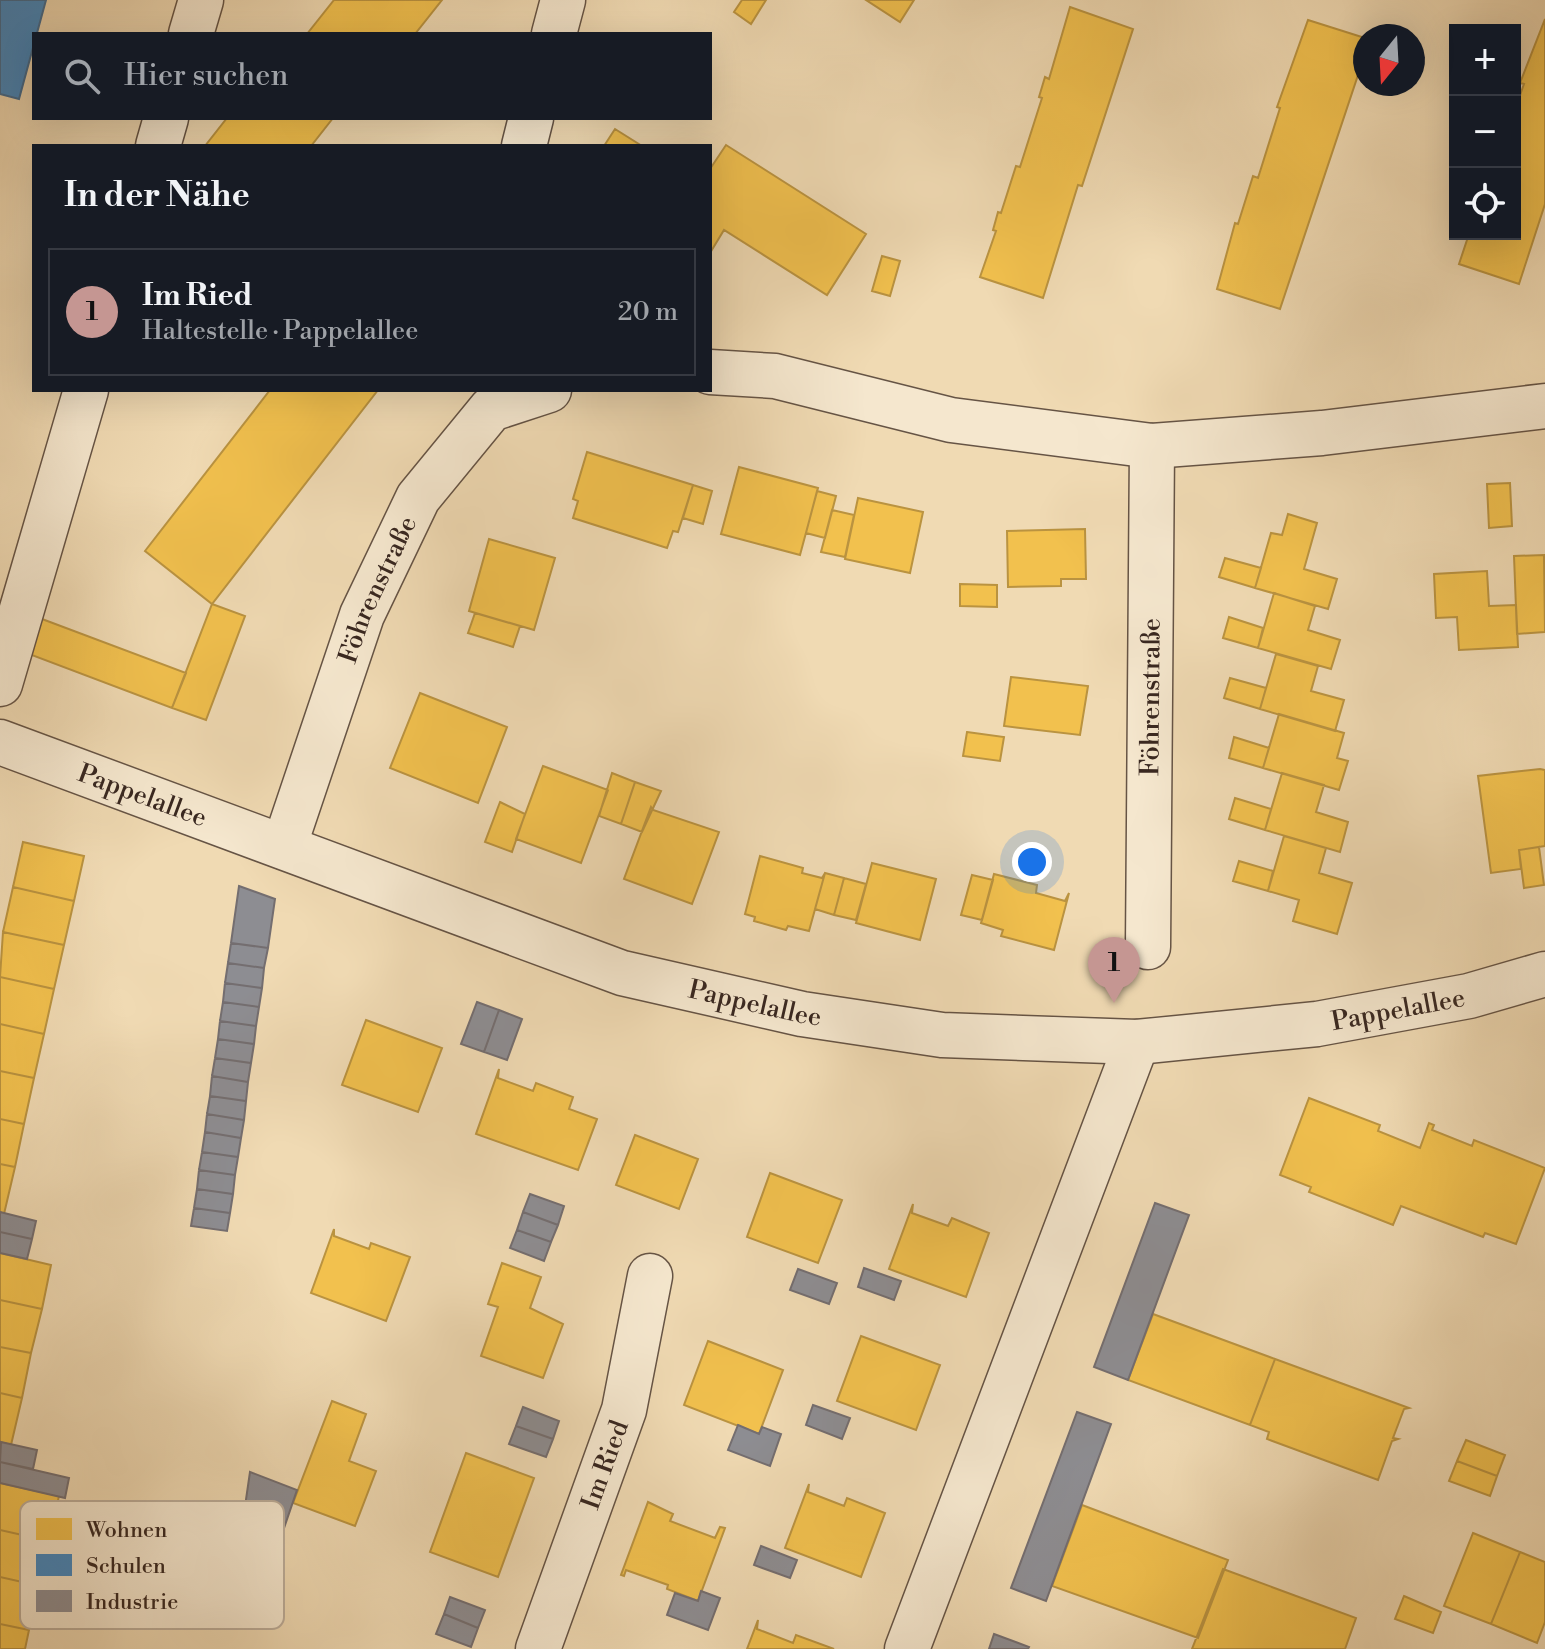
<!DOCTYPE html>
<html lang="de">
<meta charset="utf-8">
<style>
body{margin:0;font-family:"Libre Bodoni",serif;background:#20242c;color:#f1f3f6}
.controls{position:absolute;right:24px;top:24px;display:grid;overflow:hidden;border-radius:0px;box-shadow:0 8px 32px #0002}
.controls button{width:72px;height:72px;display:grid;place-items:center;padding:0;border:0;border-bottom:2px solid #363941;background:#171b24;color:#f1f3f6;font:40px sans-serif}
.compass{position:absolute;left:1353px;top:24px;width:72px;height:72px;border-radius:50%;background:#171b24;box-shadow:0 8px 32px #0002;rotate:198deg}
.you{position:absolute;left:1032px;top:862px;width:28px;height:28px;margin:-20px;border:6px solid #fff;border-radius:50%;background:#1a73e8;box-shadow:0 0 0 12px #1a73e833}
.badge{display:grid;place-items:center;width:52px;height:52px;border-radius:50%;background:#c59692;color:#111;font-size:26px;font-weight:700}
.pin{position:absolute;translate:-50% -66px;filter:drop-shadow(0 2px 4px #0008)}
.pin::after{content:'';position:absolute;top:42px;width:28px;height:24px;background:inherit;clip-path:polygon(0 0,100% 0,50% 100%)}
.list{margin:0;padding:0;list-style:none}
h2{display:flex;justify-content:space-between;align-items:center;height:104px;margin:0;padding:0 32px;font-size:34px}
h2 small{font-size:26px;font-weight:400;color:#9ea1a6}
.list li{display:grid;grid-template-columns:52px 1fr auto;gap:24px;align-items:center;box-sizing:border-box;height:128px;margin:0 16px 16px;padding:0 16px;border:2px solid #363941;border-radius:0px}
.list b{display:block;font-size:30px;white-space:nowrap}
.list p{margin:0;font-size:26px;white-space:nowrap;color:#9ea1a6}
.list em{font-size:26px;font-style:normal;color:#9ea1a6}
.icon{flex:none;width:44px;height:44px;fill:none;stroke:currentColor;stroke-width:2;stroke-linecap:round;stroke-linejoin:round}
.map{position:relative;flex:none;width:1545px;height:1649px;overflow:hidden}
.search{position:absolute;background:#171b24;box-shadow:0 8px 32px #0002;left:32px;top:32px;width:680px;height:88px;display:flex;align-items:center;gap:20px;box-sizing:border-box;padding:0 28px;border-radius:0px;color:#9ea1a6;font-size:30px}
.panel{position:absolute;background:#171b24;box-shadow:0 8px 32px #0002;left:32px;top:144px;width:680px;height:248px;border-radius:0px}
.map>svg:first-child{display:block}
</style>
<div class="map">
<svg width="1545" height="1649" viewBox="0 0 1545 1649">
<rect width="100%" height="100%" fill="#f0dab3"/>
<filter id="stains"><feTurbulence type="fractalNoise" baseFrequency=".0025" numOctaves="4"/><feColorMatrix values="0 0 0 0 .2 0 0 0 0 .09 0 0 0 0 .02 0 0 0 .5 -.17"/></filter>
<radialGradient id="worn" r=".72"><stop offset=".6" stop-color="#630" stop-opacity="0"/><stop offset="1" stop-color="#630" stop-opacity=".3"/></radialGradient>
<path fill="#f2c14e" stroke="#ba9340" stroke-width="2" d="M334,0H442L415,34H307Z
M742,0H766L751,24L734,12Z
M866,0H914L900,22Z
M1070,7L1133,29L1082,186L1078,185L1043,298L980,277L996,231L993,230L998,212L1001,213L1016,166L1020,167L1042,98L1039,97L1045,77L1049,79Z
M1545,19V204L1519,284L1459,264L1469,234H1515V109L1524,84L1520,83Z
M1308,20L1365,38V54L1280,309L1217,289L1235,223L1238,224L1253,176L1258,178L1280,108L1277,107Z
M227,118H333L311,146H205Z
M615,129L642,146H604Z
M726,145L866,234L827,295L724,230L710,253V169Z
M882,256L900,261L890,296L872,291Z
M270,390H378L212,604L145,551Z
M587,452L693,485L678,532L673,531L667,548L573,518L578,501L573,499Z
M739,467L818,488L800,555L721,534Z
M1510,483L1512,526L1489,528L1487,484Z
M693,485L712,491L703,524L683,518Z
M817,491L836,496L825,538L806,533Z
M858,498L923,512L910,573L845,559Z
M832,510L854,515L845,557L821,552Z
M1288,514L1317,523L1304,569L1337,579L1328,609L1255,588L1271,533L1282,535Z
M1085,529L1086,579H1061V586L1008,587L1007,531Z
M489,539L555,558L534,630L469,611Z
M1544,555L1545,632L1517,634L1514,556Z
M1225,558L1261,568L1255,588L1219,577Z
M1487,571L1489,606L1516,605L1518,647L1459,650L1457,617L1436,618L1434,574Z
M960,584L997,585V607L960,606Z
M1274,593L1315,606L1308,630L1340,640L1331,669L1258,648Z
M212,604L245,616L206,720L172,708Z
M475,613L520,626L513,647L468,633Z
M1229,617L1263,628L1258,648L1223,638Z
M42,619L186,673L172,708L29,654Z
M1276,654L1318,666L1311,691L1344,700L1335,731L1260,709Z
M1011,677L1088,686L1080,735L1004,726Z
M1230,678L1266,688L1260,709L1224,698Z
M420,693L507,727L478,803L390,768Z
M1279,714L1344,733L1337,758L1348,761L1339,790L1263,768Z
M967,732L1004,737L1000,761L963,756Z
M1234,737L1269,748L1263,768L1229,758Z
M543,766L608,790L581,863L516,839Z
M1540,769L1545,770V846L1519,850L1521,869L1491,873L1478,776Z
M612,773L635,782L621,824L599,816Z
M1282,773L1324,785L1316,812L1348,822L1340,852L1265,830Z
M635,782L661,791L642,832L621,824Z
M1235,798L1271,809L1265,830L1229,819Z
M500,802L525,814L512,852L485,842Z
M651,807L653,810L719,832L692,904L624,879Z
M1284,836L1326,848L1319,873L1352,883L1337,934L1293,921L1299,900L1268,891Z
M23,842L84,856L74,901L13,887Z
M1539,847L1544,885L1524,888L1519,850Z
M760,856L803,868L802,873L822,878L825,873L809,931L788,926L786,930L754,921L755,917L745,914Z
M1239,861L1273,871L1268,891L1233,881Z
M872,863L936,879L920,940L856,923Z
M825,873L844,878L834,915L815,909Z
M994,874L1037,885L1036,893L1065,901L1069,893L1054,950L1001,936L1003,930L981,923Z
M972,875L993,880L982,920L961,915Z
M844,878L866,884L856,920L834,915Z
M13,887L74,901L64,945L3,932Z
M3,932L64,945L54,989L0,977Z
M0,977L54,989L44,1034L0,1024Z
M366,1020L442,1048L418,1112L342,1085Z
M0,1024L44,1034L34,1078L0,1071Z
M499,1069L498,1078L533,1091L536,1083L573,1097L569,1109L597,1119L578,1170L476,1134Z
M0,1071L34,1078L24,1124L0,1119Z
M1309,1098L1380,1125L1378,1131L1420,1148L1429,1123L1434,1125L1432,1130L1472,1146L1474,1140L1545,1168L1516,1244L1485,1233L1483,1237L1401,1206L1393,1225L1309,1192L1311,1187L1280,1175Z
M0,1119L24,1124L15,1167L0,1164Z
M635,1135L698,1159L679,1209L616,1185Z
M0,1164L15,1167L4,1214L0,1212Z
M770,1173L842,1200L818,1263L747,1237Z
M913,1204L912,1213L948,1226L952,1218L989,1233L966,1297L889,1269Z
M334,1229V1236L369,1249L371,1243L410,1257L386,1321L311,1293Z
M0,1253L51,1265L42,1309L0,1300Z
M502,1263L541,1277L530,1308L563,1324L543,1378L481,1356L498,1307L488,1304Z
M0,1300L42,1309L31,1353L0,1347Z
M1153,1314L1275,1359L1250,1425L1128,1380Z
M861,1336L940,1365L916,1430L837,1401Z
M708,1341L783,1370L759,1434L684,1405Z
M0,1347L31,1353L22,1398L0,1393Z
M1275,1359L1409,1408L1404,1409L1393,1438L1398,1439L1392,1441L1378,1480L1267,1439L1269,1432L1250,1425Z
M0,1393L22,1398L11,1445L0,1442Z
M332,1401L366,1414L349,1461L376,1471L355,1526L293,1503Z
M1466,1440L1505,1455L1497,1476L1457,1461Z
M466,1453L534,1478L498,1577L430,1552Z
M1457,1461L1497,1476L1490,1496L1449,1481Z
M0,1483L59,1496L49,1541L0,1530Z
M809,1484L808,1492L844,1506L847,1498L885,1513L861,1577L785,1548Z
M648,1502L673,1514L670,1521L715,1538L720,1527L725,1528L698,1601L667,1589L668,1585L626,1570L624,1576L621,1575Z
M1082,1505L1228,1560L1198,1638L1052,1586Z
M0,1530L49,1541L40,1586L0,1577Z
M1473,1533L1520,1552L1491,1624L1444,1606Z
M1520,1552L1545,1562V1622L1537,1643L1491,1624Z
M1223,1569L1356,1618L1345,1649H1192Z
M0,1577L40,1586L29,1630L0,1624Z
M1404,1596L1441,1612L1433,1633L1395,1619Z
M758,1620L757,1629L793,1643L796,1635L834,1649H747Z
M0,1624L29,1630L25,1649H0Z"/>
<path fill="#3f88c5" stroke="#3d6b94" stroke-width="2" d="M0,0H46L19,99L0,94Z"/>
<path fill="#8d8d92" stroke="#746e70" stroke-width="2" d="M239,886L275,899L268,948L231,943Z
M231,943L268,948L264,968L228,963Z
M228,963L264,968L262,988L225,983Z
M225,983L262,988L259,1007L223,1002Z
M223,1002L259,1007L256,1026L220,1021Z
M477,1002L499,1010L484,1052L461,1044Z
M499,1010L522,1019L507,1060L484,1052Z
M220,1021L256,1026L254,1044L218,1039Z
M218,1039L254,1044L251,1063L215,1058Z
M215,1058L251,1063L248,1082L212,1076Z
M212,1076L248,1082L246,1101L210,1096Z
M210,1096L246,1101L244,1120L207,1114Z
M207,1114L244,1120L241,1138L205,1132Z
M205,1132L241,1138L238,1157L202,1152Z
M202,1152L238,1157L235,1175L199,1170Z
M199,1170L235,1175L233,1194L197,1189Z
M197,1189L233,1194L230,1213L194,1208Z
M530,1194L564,1206L558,1225L523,1212Z
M1155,1203L1189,1215L1128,1380L1094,1367Z
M194,1208L230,1213L227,1231L191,1226Z
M0,1212L36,1221L32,1239L0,1232Z
M523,1212L558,1225L551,1242L517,1230Z
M517,1230L551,1242L544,1261L510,1248Z
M0,1232L32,1239L27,1259L0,1253Z
M864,1268L901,1281L894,1300L858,1287Z
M798,1269L837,1283L829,1304L790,1290Z
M813,1405L850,1418L842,1439L806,1425Z
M523,1407L559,1421L553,1439L516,1426Z
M1077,1412L1111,1424L1046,1601L1011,1588Z
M738,1425L759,1434L762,1427L781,1434L770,1466L728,1450Z
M516,1426L553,1439L546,1457L509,1444Z
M1,1442L37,1450L33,1469L0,1462Z
M0,1462L69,1478L65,1498L0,1483Z
M250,1472L297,1490L282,1534L243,1520Z
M761,1546L797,1560L790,1578L754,1565Z
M701,1591L720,1598L708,1630L667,1615L675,1593L698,1601Z
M450,1597L485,1610L478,1628L444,1614Z
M444,1614L478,1628L471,1647L436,1634Z
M994,1634L1029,1647L1028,1649H989Z"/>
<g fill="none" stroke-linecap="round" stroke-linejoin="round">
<defs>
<g id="minor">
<path d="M191,34L201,0"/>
<path d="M554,34L563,0"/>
<path d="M158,146L166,118"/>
<path d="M524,146L531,118"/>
<path d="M710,372L775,376L951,420L1152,446L1322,433L1545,406"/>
<path d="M0,684L86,390"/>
<path id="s1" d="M0,742L622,973L802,1014L942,1035L1137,1042L1317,1024L1469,996L1545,974"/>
<path id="s2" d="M284,847L362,615L418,498L491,409L549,390"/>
<path id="s3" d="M1148,947L1152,446"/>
<path id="s4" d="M538,1649L624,1410L650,1276"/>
<path d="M907,1649L1137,1042"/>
</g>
</defs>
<use href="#minor" stroke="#665445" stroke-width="47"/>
<use href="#minor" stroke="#f5e7ce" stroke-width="44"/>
</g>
<g text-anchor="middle" stroke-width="8" stroke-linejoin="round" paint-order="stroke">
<g font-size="26" fill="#382720" stroke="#f5e7ce">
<text dy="9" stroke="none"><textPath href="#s2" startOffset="274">Föhrenstraße</textPath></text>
<text dy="9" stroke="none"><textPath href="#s3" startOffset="250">Föhrenstraße</textPath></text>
<text dy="9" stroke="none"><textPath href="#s1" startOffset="152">Pappelallee</textPath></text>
<text dy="9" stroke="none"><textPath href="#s1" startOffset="800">Pappelallee</textPath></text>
<text dy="9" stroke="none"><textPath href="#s1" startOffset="1448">Pappelallee</textPath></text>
<text dy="9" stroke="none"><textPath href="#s4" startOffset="196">Im Ried</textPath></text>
</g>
</g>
<rect x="20" y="1501" width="264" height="128" rx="12" fill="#f5e7ce" stroke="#bcad9a" stroke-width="2"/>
<rect x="36" y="1518" width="36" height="22" fill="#f2c14e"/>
<rect x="36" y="1554" width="36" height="22" fill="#3f88c5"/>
<rect x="36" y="1590" width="36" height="22" fill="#8d8d92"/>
<g font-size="22" fill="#382720">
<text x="86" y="1537">Wohnen</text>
<text x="86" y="1573">Schulen</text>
<text x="86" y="1609">Industrie</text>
</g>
<rect width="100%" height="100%" filter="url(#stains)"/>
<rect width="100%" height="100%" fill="url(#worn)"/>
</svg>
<div class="controls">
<button>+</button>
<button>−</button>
<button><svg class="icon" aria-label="locate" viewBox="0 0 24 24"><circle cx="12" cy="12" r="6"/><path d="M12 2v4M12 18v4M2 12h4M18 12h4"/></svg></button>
</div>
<svg class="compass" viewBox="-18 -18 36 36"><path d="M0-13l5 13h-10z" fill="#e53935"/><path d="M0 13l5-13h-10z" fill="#9ea1a6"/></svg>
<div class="you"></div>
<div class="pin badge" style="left:1114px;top:1003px">1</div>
<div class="search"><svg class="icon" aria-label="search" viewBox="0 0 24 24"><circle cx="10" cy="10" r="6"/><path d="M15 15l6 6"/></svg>Hier suchen</div>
<section class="panel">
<h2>In der Nähe<small></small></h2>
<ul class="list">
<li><span class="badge">1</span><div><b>Im Ried</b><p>Haltestelle · Pappelallee</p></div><em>20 m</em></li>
</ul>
</section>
</div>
